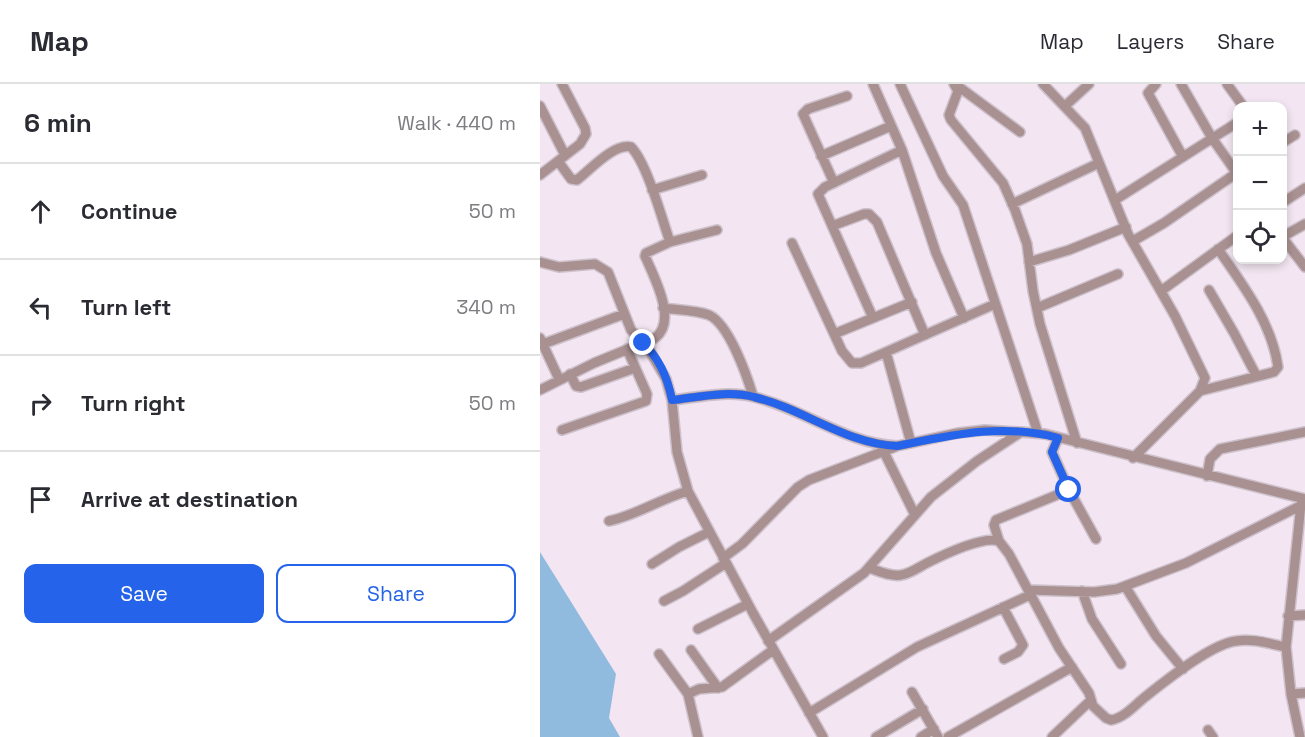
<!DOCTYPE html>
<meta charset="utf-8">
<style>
body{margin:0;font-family:"Space Grotesk",sans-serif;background:#f2f2f3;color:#2b2b33}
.controls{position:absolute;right:18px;top:18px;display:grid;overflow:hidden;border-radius:12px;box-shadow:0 3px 9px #0003}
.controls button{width:54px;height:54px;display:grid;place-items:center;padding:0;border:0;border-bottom:2px solid #e1e1e2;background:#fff;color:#2b2b33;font:30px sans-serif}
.stop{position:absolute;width:18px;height:18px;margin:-14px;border:4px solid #2563eb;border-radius:50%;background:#fff}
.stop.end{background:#2563eb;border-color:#fff;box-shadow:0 2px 6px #0008}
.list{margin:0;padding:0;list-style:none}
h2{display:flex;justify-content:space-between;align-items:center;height:78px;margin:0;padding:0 24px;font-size:26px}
h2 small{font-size:20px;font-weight:400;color:#7c7c81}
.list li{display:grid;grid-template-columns:39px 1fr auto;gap:18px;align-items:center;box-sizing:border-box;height:96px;padding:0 24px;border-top:2px solid #e1e1e2}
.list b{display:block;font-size:22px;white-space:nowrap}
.list em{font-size:20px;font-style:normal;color:#7c7c81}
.actions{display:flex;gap:12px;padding:18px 24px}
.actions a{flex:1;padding:14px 0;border:2px solid #2563eb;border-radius:12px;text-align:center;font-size:21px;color:#2563eb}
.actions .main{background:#2563eb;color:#fff}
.icon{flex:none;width:33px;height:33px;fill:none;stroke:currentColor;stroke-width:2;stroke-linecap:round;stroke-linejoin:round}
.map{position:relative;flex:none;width:765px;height:653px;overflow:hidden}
header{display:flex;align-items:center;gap:36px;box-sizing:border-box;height:84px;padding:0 30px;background:#fff;border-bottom:2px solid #e1e1e2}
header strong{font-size:28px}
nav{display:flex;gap:33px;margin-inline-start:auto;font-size:21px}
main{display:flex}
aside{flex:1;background:#fff}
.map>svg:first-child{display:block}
</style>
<header>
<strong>Map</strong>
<nav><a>Map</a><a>Layers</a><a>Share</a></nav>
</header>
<main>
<aside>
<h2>6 min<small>Walk · 440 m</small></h2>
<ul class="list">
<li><svg class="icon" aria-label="ahead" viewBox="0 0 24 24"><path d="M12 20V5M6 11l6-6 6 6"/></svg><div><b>Continue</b></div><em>50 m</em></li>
<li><svg class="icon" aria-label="left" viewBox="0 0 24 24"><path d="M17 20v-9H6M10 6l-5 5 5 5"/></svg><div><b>Turn left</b></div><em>340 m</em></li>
<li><svg class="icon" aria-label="right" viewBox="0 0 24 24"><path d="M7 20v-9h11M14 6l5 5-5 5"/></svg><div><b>Turn right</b></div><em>50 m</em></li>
<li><svg class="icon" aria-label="arrive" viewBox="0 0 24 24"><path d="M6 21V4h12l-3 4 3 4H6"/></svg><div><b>Arrive at destination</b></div></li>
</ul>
<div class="actions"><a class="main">Save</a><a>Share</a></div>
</aside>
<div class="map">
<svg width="765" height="653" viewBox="0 0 765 653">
<rect width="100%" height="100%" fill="#f3e6f2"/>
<path fill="#91bbde" d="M0,468L76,590L69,634L80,653H0Z"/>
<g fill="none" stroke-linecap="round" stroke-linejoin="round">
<defs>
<path id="street" d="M333,0L362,66L396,169L424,234
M360,0L403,92L423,121L498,349
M414,0L418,7L409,31L411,36L463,99L475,126L487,160L493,207L500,240L537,359
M415,0L480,48
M503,0L545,44L588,150L635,232L665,294L660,307L593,374
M616,0L608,9L643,73
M641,0L672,54L698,91
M687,0L703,22
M0,22L25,71
M525,22L549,0
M742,59L755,51
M281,72L351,42
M18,77L31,95L37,96C50,86 74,59 91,63C107,79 122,135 130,158
M0,91L40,60L46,50L45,44L22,0
M294,99L263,30L268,25L307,12
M112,106L162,91
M575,116L698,38
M742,119L765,104
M472,120L559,79
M292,142L324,130H329L337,138L385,251
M742,153L765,183
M742,153L765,140
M593,157L624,139L698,88
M252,159L302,267L312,279H321L455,220
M0,178L19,183L55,180L68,188L91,246L108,264L126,295L132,316L137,368L148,407L213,529L283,653
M489,178L529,166L586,143
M669,206L694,249L716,291
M621,207L698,151
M123,224C137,226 156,226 169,231C189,240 207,292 213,312
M497,224L578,190
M333,234L278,110L285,103L362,66
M294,250L372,218
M0,254L19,295
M3,260L84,230
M346,268L371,359
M30,290L36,302L41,303L95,284
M0,306L54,279L115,254C138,237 114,193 105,172L106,169L130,158L177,146
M660,307L734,288L738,283C732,239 703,201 678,165
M132,316C159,313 188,306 214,313C264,325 306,360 357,362L418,349L445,346L478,348
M22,346L106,317L107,310L87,265
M518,354L512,368L529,406L556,455
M344,368L375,431
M667,392L670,375L680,365L765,348
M69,437C97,431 120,415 148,407
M459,457L454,441L456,436L529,406
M183,474L202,460L258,403L269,396L355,363
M112,480L139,463L169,448
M329,484C339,487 351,493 361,491C370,490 379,483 387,479C403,471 442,452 459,457L469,470L519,564L549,609L553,622L566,634L571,636C584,634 595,621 605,613C625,597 671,560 696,557C713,554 730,560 746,563
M585,502L616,552L643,585
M488,506L554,508L577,505L646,479L760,422
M542,507L552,535L581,580
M124,517L143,507L186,479
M463,523L483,561L478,568L464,575
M748,532L765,531
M158,545L208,520
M228,557L324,489L391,413L437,377L481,348L505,350L765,415
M151,566L178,604
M119,570L148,610L158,653
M372,608L398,653
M148,610L159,605L182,603L233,566
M751,610L765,609
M269,629L377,563L490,511
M668,646L673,653
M336,653L383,625
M381,653L394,645
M408,653L532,583
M512,653L551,616
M760,653L751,610L746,563L761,420"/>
</defs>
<use href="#street" stroke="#cdc1cc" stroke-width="12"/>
<use href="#street" stroke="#a99091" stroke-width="9"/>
</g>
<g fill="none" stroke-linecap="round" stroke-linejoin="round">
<path stroke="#2563eb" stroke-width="8" d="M103,259C119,274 128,295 132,316C159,313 188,306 214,313C264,325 306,360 357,362C412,351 463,339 518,354L512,368L529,406"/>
</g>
</svg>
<div class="controls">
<button>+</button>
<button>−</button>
<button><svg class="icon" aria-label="locate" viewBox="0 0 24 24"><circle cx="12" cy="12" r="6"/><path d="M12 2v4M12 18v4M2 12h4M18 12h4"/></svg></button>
</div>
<div class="stop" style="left:529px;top:406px"></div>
<div class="stop end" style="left:103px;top:259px"></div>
</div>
</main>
